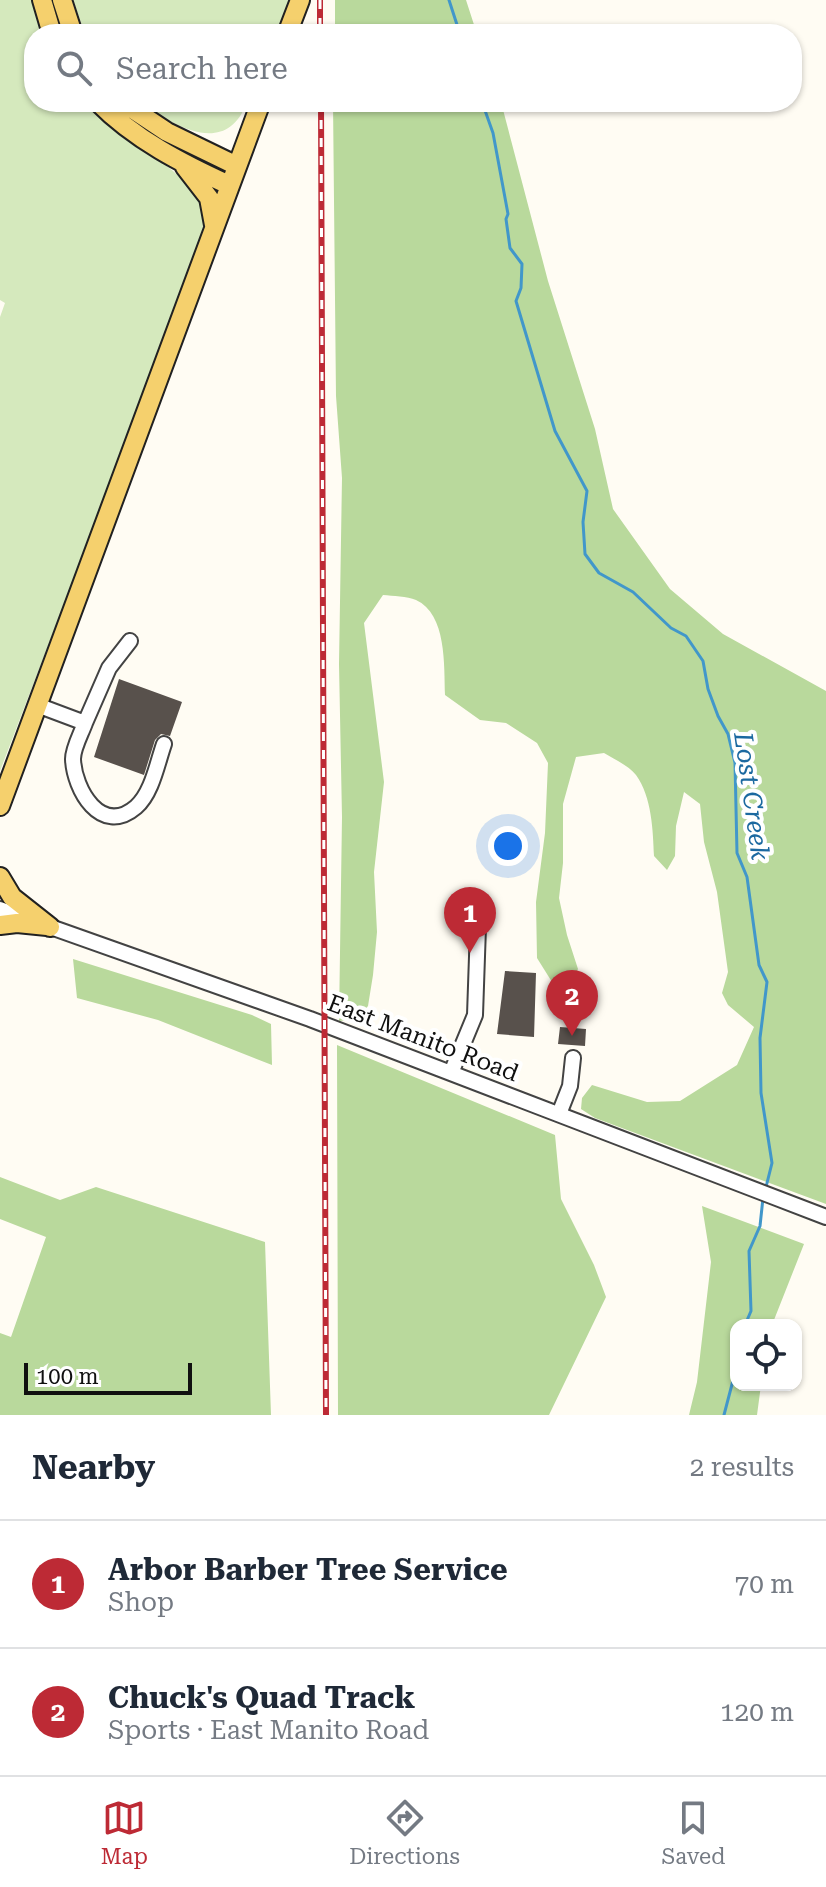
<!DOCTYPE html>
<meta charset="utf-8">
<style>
body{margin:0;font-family:"Roboto Serif",serif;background:#f6f6f7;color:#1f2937}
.controls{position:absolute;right:24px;bottom:24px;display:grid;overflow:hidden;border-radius:16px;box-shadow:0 2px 6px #0004}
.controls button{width:72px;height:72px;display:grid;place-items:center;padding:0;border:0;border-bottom:2px solid #e0e1e3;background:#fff;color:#1f2937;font:40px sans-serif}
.scale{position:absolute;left:24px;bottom:20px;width:168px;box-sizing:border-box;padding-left:8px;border:4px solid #101010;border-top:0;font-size:22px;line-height:28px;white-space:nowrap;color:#101010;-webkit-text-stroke:6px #fff;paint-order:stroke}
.you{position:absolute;left:508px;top:846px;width:28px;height:28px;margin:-20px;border:6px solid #fff;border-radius:50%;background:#1a73e8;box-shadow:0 0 0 12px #1a73e833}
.badge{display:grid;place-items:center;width:52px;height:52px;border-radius:50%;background:#bd2a35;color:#fff;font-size:26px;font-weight:700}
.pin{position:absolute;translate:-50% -66px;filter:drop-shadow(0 2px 4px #0008)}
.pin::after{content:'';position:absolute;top:42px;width:28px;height:24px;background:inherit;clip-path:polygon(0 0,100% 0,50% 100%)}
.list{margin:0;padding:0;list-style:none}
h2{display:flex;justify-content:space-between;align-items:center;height:104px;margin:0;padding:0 32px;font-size:34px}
h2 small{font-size:26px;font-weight:400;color:#747a83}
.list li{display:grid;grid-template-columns:52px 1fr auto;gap:24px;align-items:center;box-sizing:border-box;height:128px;padding:0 32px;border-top:2px solid #e0e1e3}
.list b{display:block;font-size:30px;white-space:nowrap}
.list p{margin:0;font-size:26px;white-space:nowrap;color:#747a83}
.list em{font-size:26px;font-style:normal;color:#747a83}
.icon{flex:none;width:44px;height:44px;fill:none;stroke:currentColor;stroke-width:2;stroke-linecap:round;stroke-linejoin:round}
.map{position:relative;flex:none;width:826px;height:1415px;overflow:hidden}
.search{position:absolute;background:#fff;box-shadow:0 2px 6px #0004;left:24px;right:24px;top:24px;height:88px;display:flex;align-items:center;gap:20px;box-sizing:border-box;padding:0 28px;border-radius:32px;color:#747a83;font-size:30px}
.sheet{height:360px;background:#fff}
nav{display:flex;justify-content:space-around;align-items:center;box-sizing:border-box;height:112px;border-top:2px solid #e0e1e3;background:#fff;font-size:22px;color:#747a83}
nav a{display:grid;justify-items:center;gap:4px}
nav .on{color:#bd2a35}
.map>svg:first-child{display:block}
</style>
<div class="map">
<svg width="826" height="1415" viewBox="0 0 826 1415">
<rect width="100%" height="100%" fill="#fffcf3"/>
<path fill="#d5e9bd" d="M0,0H32L42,34H34V102H85C109,126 195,179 202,204C208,229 195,259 187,283L0,771V317L5,303L0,300Z
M73,0H293L277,34H85Z
M140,102H247C226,159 173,125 140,102Z"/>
<path fill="#b9d99c" d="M335,0H466L477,34H335Z
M333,102H501L548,281L595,429L613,509L670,589L723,634L826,691V1204L595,1118L581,1109L582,1098L592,1085L647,1102L680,1101L737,1065L754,1027L728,1005L722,993L728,972L717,892L704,842L700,804L684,792L676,826L675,856L667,870L654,856C653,831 652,797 636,775C629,766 614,759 604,753L576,757L563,804V863L559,898L567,935L578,969L569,986L552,982L537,958L536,902L545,833L548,763L537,743L506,723L480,720L445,695C444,666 447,614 416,600C407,596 393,596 383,595L364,623L384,782L374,872L377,932L373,975L368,1006L357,1019L339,1021L342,817L339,664L342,478L336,396Z
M73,959L252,1015L271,1024L272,1065L158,1020L77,998Z
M337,1045L555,1135L561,1199L594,1265L606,1297L549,1415H338Z
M0,1177L60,1200L96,1187L265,1242L271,1415H0V1333L11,1337L46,1237L0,1219Z
M702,1206L804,1244L772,1325H736V1385H761L757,1415H689L697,1382L711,1262Z"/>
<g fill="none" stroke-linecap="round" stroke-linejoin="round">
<path stroke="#4197ca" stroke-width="3" d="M449,0L460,34
M482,102L493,133L508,214L506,219L510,248L522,264L521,288L516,301L555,431L587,491L583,522L585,554L599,573L633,592L671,628L686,636L703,661L708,689L718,716L728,734L735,763L737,853L747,877L759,965L767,982L760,1038L761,1093L772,1163L766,1187
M745,1325L751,1311L749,1251L760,1226L763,1198
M724,1415L736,1369"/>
</g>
<path fill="#58514c" d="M119,679L182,702L170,736L161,734L155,740L144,775L94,757Z
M505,971L536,973L534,1037L497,1034Z
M560,1027L586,1029L585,1046L558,1044Z"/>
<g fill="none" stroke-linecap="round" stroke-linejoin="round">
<defs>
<path id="minor" d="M37,705L85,723C81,734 73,748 73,759C74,789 101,837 136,807C152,793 157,764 164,744
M85,723L109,668L130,641
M0,909L310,1019L826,1217
M451,1073L475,1015L478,927
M559,1114L570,1086L573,1058"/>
<path id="major" d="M42,0L52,34
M62,0L73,34
M287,34L300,0
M98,102C134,139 183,164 229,185
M122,102L167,132L237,166
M185,167L209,198L214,225
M0,806L261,102
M0,877L12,897L50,927
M0,925L17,923L47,926"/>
</defs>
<use href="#minor" stroke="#434343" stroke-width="18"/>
<use href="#major" stroke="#212121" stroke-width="22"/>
<use href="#minor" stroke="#fff" stroke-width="14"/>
<use href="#major" stroke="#f5d06d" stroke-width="18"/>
<defs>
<path id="rail" d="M320,0V34
M321,102L326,1415"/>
</defs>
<use href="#rail" stroke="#bd2a35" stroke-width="6"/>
<use href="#rail" stroke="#fff" stroke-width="3" stroke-dasharray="9" stroke-linecap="butt"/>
</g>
<g text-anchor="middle" stroke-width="8" stroke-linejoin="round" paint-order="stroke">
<g font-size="24" fill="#101010" stroke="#fff">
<text transform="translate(423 1038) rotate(21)" y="8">East Manito Road</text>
</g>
<g font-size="26" font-style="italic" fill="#1b69a0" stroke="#fff">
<text transform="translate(752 796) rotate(82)" y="9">Lost Creek</text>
</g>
</g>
</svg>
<div class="controls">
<button><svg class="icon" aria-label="locate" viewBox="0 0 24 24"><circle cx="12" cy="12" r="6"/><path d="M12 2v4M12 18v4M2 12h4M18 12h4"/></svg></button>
</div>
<div class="scale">100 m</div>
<div class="you"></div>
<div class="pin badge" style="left:470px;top:953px">1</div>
<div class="pin badge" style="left:572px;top:1036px">2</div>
<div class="search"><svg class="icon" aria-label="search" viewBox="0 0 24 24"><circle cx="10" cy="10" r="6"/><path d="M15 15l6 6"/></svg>Search here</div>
</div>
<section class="sheet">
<h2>Nearby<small>2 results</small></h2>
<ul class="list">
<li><span class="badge">1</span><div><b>Arbor Barber Tree Service</b><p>Shop</p></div><em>70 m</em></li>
<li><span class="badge">2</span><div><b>Chuck's Quad Track</b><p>Sports · East Manito Road</p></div><em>120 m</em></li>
</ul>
</section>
<nav>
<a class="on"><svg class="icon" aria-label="map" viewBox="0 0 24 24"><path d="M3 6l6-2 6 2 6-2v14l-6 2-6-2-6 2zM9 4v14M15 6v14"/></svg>Map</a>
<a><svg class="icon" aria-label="directions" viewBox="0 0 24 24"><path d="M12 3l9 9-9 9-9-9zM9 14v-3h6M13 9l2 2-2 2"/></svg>Directions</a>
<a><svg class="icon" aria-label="saved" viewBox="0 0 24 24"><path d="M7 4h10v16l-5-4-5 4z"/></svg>Saved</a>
</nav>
